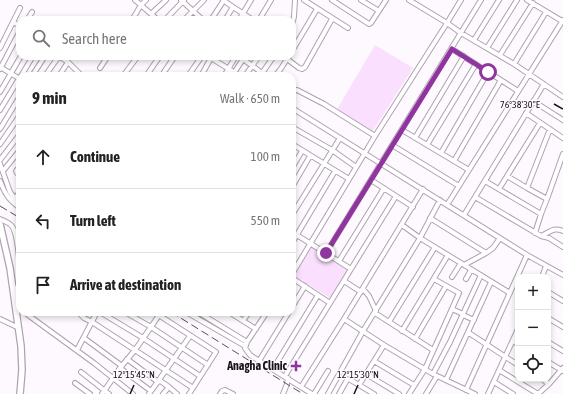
<!DOCTYPE html>
<meta charset="utf-8">
<style>
body{margin:0;font-family:"Asap Condensed",sans-serif;background:#f6f6f6;color:#222}
.controls{position:absolute;right:12px;bottom:12px;display:grid;overflow:hidden;border-radius:8px;box-shadow:0 2px 6px #0003}
.controls button{width:36px;height:36px;display:grid;place-items:center;padding:0;border:0;border-bottom:1px solid #e0e0e0;background:#fff;color:#222;font:20px sans-serif}
.stop{position:absolute;width:12px;height:12px;margin:-9px;border:3px solid #90359f;border-radius:50%;background:#fff}
.stop.end{background:#90359f;border-color:#fff;box-shadow:0 1px 4px #0008}
.list{margin:0;padding:0;list-style:none}
h2{display:flex;justify-content:space-between;align-items:center;height:52px;margin:0;padding:0 16px;font-size:17px}
h2 small{font-size:13px;font-weight:400;color:#767676}
.list li{display:grid;grid-template-columns:26px 1fr auto;gap:12px;align-items:center;box-sizing:border-box;height:64px;padding:0 16px;border-top:1px solid #e0e0e0}
.list b{display:block;font-size:15px;white-space:nowrap}
.list em{font-size:13px;font-style:normal;color:#767676}
.icon{flex:none;width:22px;height:22px;fill:none;stroke:currentColor;stroke-width:2;stroke-linecap:round;stroke-linejoin:round}
.map{position:relative;flex:none;width:563px;height:394px;overflow:hidden}
.search{position:absolute;background:#fff;box-shadow:0 2px 6px #0003;left:16px;top:16px;width:280px;height:44px;display:flex;align-items:center;gap:10px;box-sizing:border-box;padding:0 14px;border-radius:12px;color:#767676;font-size:15px}
.panel{position:absolute;background:#fff;box-shadow:0 2px 6px #0003;left:16px;top:72px;width:280px;height:244px;border-radius:12px}
.map>svg:first-child{display:block}
</style>
<div class="map">
<svg width="563" height="394" viewBox="0 0 563 394">
<rect width="100%" height="100%" fill="#fef8ff"/>
<path fill="#fadffe" d="M375,45L413,68L372,132L336,111Z
M312,247L347,270L330,298L294,276Z"/>
<g fill="none" stroke-linecap="round" stroke-linejoin="round">
<defs>
<path id="minor" d="M135,0L158,20
M181,0L203,20
M223,0L233,7L253,20
M304,0L348,28
M332,0L369,24L371,23L386,0
M361,0L379,11
M409,0L447,23L461,33L514,64L563,97
M527,0L562,21
M151,14L166,0
M27,20L32,12
M132,20L141,5L146,0
M165,20L184,0
M184,20L204,0
M211,20L224,0
M225,20L233,7
M239,20L251,0
M259,20L271,0
M13,22L20,26
M292,24L294,17L295,0
M474,40L499,0
M0,48L20,8
M487,48L517,0
M452,49L518,91
M292,51L317,9
M500,55L533,3
M59,56L68,62L82,76
M208,56L240,76
M239,56L266,76
M287,59L299,68L302,69L305,67L332,19
M514,64L546,12
M0,67L20,79
M100,68L108,56
M0,69L20,31
M164,72L175,56
M234,73L245,56
M21,76L33,56
M32,76L45,56
M45,76L59,56
M59,76L68,62
M123,76L138,56
M146,76L160,56
M188,76L202,56
M201,76L211,58
M224,76L236,56
M245,76L259,56
M260,76L274,56
M275,76L280,70L289,56
M0,92L21,56
M292,95L295,90H297L324,104L375,136
M533,101L563,120
M292,108L527,255L563,275
M0,110L20,77
M526,113L563,138
M292,127L332,150L356,167
M0,129L20,96
M402,130L469,170
M415,138L464,56
M0,144L20,115
M292,144L349,179
M392,145L459,186
M427,145L476,64
M441,153L488,72
M0,160L20,134
M454,161L501,80
M0,164L10,192L15,199L20,202
M20,166L16,171L17,173L20,175
M292,168L302,151
M3,171L20,150
M507,176L527,188L547,199L541,214
M371,180L413,207
M0,181C5,194 8,199 20,208
M485,181L541,214L535,233
M292,187L310,156
M527,188L550,129
M499,189L540,123
M475,197L541,236L549,238L563,247
M15,199L20,191
M547,199L563,154
M447,205L563,20
M292,215L340,138
M464,215L544,84
M430,218L486,253
M0,219C4,221 8,222 11,225C18,232 18,255 20,265
M402,225L420,238L510,293
M292,232L351,269
M541,236C550,232 553,227 563,231
M292,243L335,171
M326,253L481,0
M339,261L384,188
M464,265L486,253L493,248L500,238
M292,274L375,136L447,23L461,0
M452,277L461,263
M542,277L546,266
M292,278L330,303
M466,279L471,270
M344,281L361,292
M13,288H20
M363,289L369,296L376,311
M548,292L563,301
M292,307L305,286
M452,309L463,314
M26,312L28,315L94,363L133,394
M78,312L84,318L92,322L193,388
M100,312L143,338L200,376
M125,312L151,327L208,365
M154,312L216,352L189,394
M186,312L245,346
M198,312L247,342
M229,312L256,329
M267,312L247,342L245,348L250,355L312,394
M375,313L433,350
M463,315L474,320
M548,318L563,327
M0,319L19,328
M344,319L384,345L433,374L475,394
M243,321L249,312
M389,322L435,247
M402,331L448,255
M469,333L518,365
M84,338L122,366
M415,339L446,286
M513,341L518,344
M548,342L563,351
M77,350L97,312
M127,359L158,382
M259,361L289,312
M374,361L414,385
M548,362L563,371
M120,368L151,391
M273,369L318,295
M499,370L538,394L549,384L563,368
M81,372L109,394
M366,374L399,394
M433,374L450,342L481,275
M285,376L396,196
M542,379L549,384
M159,380L169,387L163,394
M446,380L491,282
M494,382L513,394
M75,383L90,394
M359,385L384,345
M169,387L177,394
M301,387L344,319L423,189
M466,390L527,255
M102,394L120,368L135,350L151,327L159,315
M149,394L190,336
M220,394L222,391L225,390L233,394
M283,394L287,384L288,378
M314,394L328,371
M328,394L363,331L420,238L440,200
M339,394L347,380L349,379L374,394
M409,394L425,369L459,293L434,279
M426,394L437,376
M488,394L518,329"/>
<path id="major" d="M0,224L10,268L21,346L22,370L20,394"/>
</defs>
<use href="#minor" stroke="#afa1b1" stroke-width="6"/>
<use href="#major" stroke="#afa1b1" stroke-width="8"/>
<use href="#minor" stroke="#fff" stroke-width="4"/>
<use href="#major" stroke="#fff" stroke-width="5.5"/>
<path stroke="#554f56" stroke-width="1" stroke-dasharray="8 4" stroke-linecap="butt" d="M0,206L20,218
M171,312L303,394"/>
</g>
<g fill="none" stroke-linecap="round" stroke-linejoin="round">
<path stroke="#90359f" stroke-width="5" d="M326,253L452,49L488,72"/>
</g>
<path fill="none" stroke="#181319" stroke-width="1.5" d="M554,104L563,109M130,394L134,385M354,394L358,385"/>
<path fill="#90359f" stroke="#fef8ff" stroke-width="1.5" d="M294 360h4v4h4v4h-4v4h-4v-4h-4v-4h4z"/>
<g text-anchor="middle" stroke-width="3" stroke-linejoin="round" paint-order="stroke">
<g font-size="12" font-weight="bold" fill="#181319" stroke="#fef8ff" text-anchor="end">
<text x="287" y="370">Anagha Clinic</text>
</g>
</g>
<g font-size="10" text-anchor="middle" fill="#181319" stroke="#fef8ff" stroke-width="3" stroke-linejoin="round" paint-order="stroke">
<text x="520" y="108">76°38'30"E</text>
<text x="134" y="378">12°15'45"N</text>
<text x="358" y="378">12°15'30"N</text>
</g>
</svg>
<div class="controls">
<button>+</button>
<button>−</button>
<button><svg class="icon" aria-label="locate" viewBox="0 0 24 24"><circle cx="12" cy="12" r="6"/><path d="M12 2v4M12 18v4M2 12h4M18 12h4"/></svg></button>
</div>
<div class="stop" style="left:488px;top:72px"></div>
<div class="stop end" style="left:326px;top:253px"></div>
<div class="search"><svg class="icon" aria-label="search" viewBox="0 0 24 24"><circle cx="10" cy="10" r="6"/><path d="M15 15l6 6"/></svg>Search here</div>
<section class="panel">
<h2>9 min<small>Walk · 650 m</small></h2>
<ul class="list">
<li><svg class="icon" aria-label="ahead" viewBox="0 0 24 24"><path d="M12 20V5M6 11l6-6 6 6"/></svg><div><b>Continue</b></div><em>100 m</em></li>
<li><svg class="icon" aria-label="left" viewBox="0 0 24 24"><path d="M17 20v-9H6M10 6l-5 5 5 5"/></svg><div><b>Turn left</b></div><em>550 m</em></li>
<li><svg class="icon" aria-label="arrive" viewBox="0 0 24 24"><path d="M6 21V4h12l-3 4 3 4H6"/></svg><div><b>Arrive at destination</b></div></li>
</ul>
</section>
</div>
